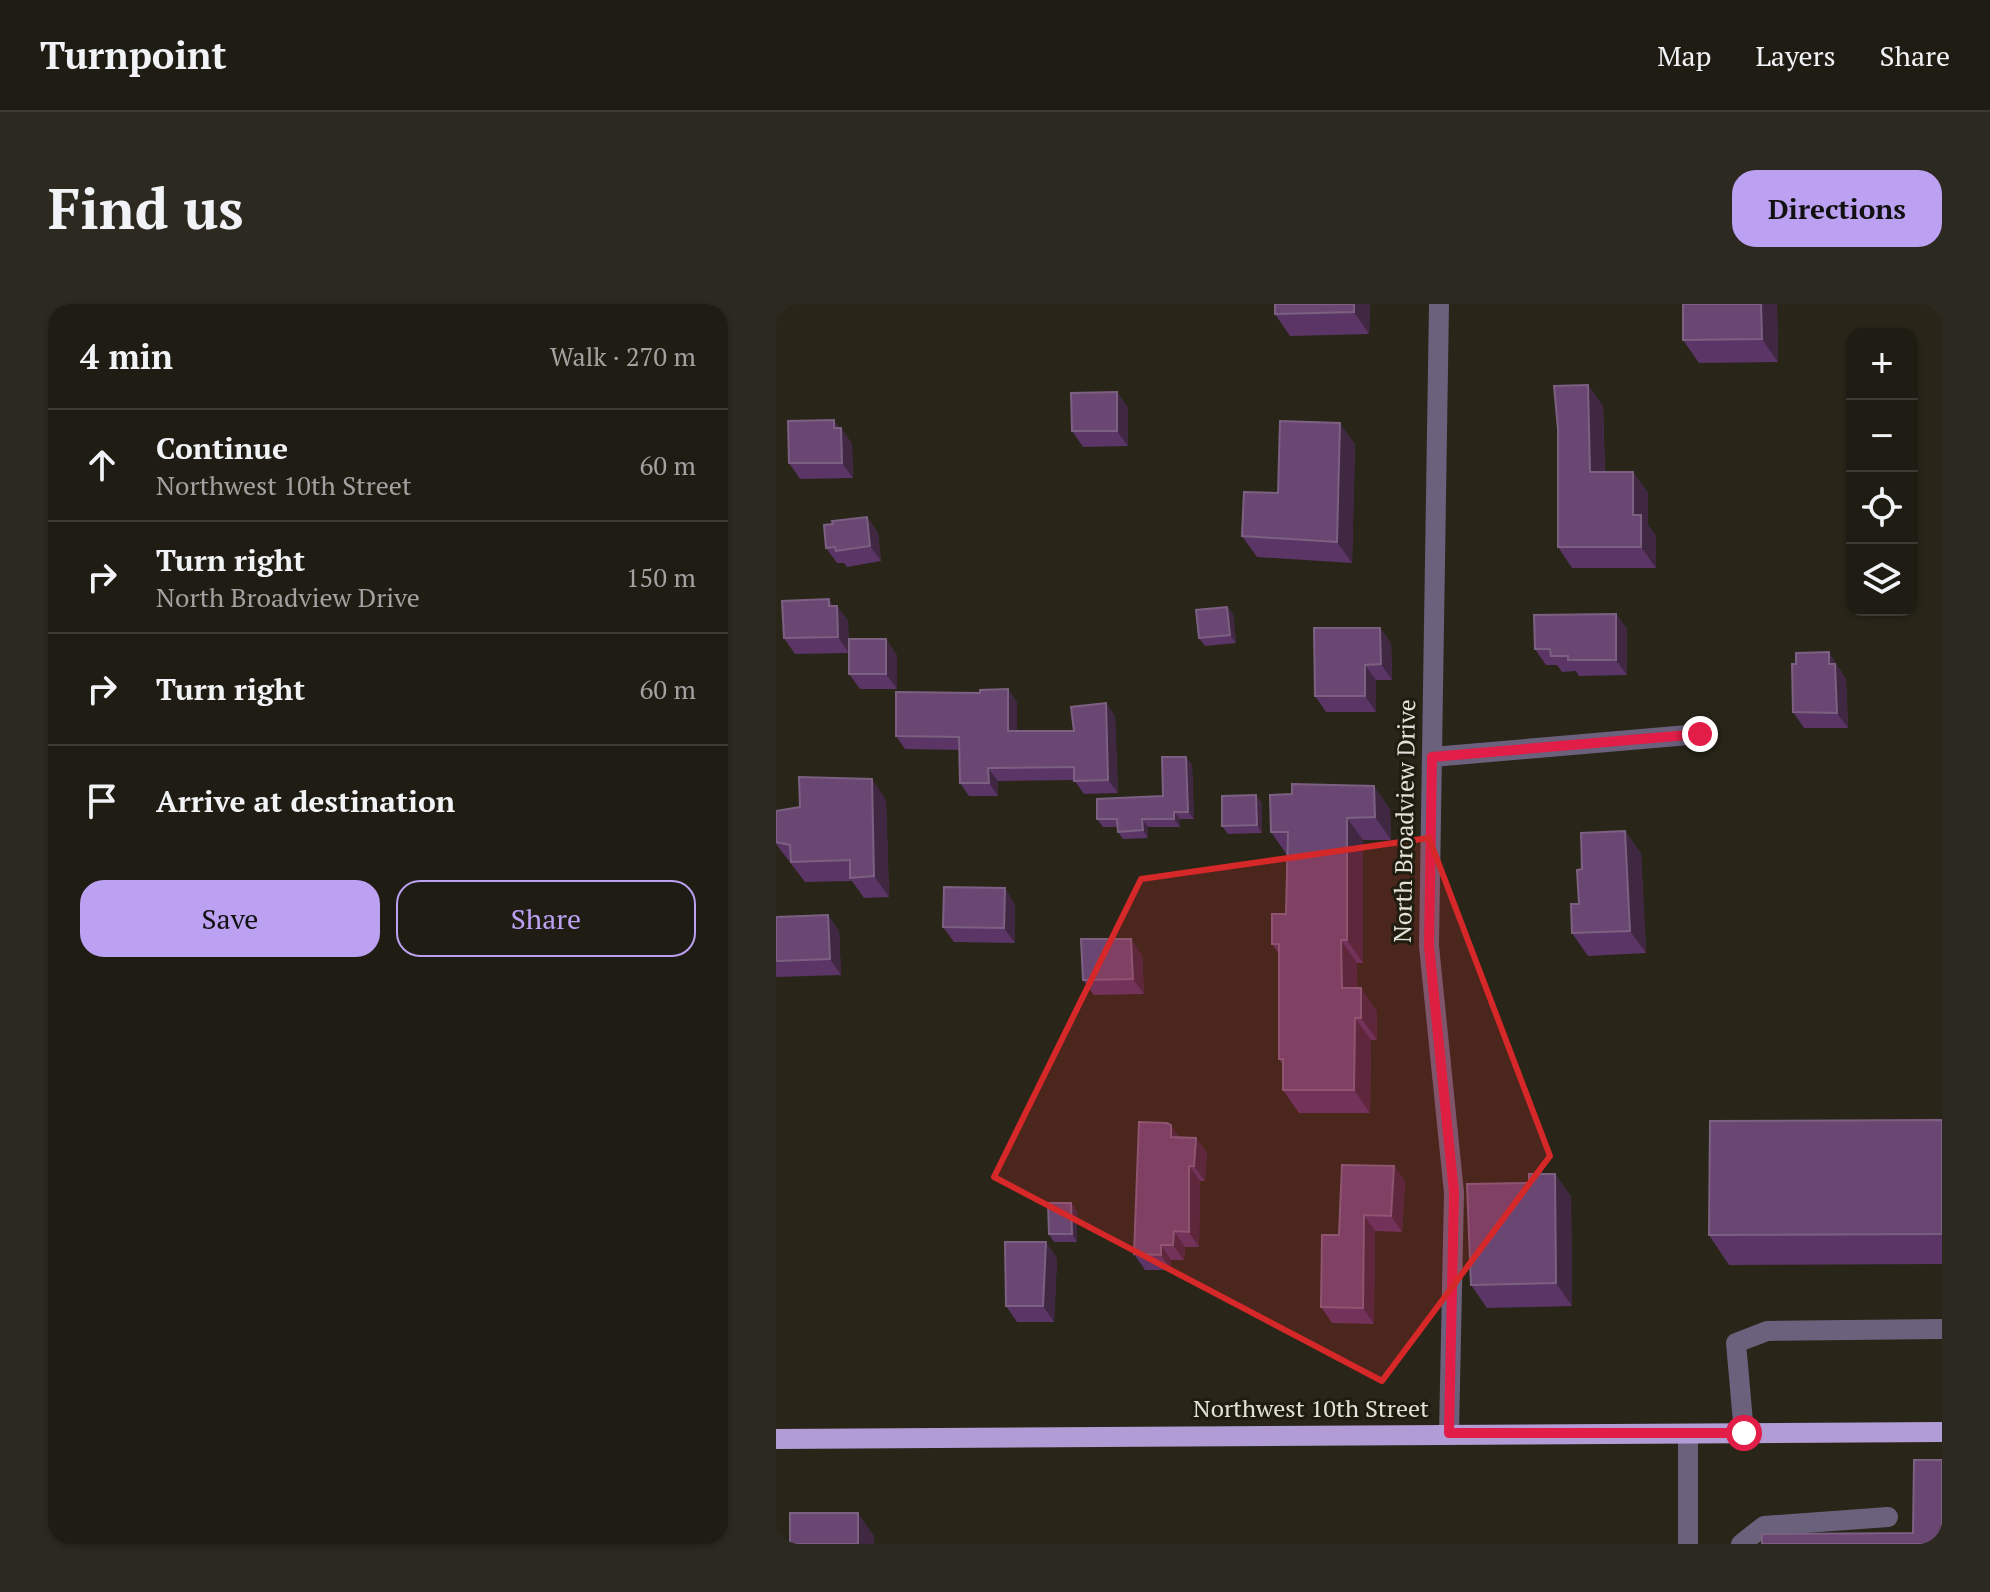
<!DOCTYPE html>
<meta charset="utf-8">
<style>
body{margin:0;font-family:"PT Serif",serif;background:#2c2921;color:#f1f3f6}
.controls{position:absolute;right:24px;top:24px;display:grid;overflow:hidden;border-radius:16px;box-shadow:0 2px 6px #0004}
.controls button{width:72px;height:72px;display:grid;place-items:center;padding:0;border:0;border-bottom:2px solid #3c3a33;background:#1f1c13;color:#f1f3f6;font:40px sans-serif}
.stop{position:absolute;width:24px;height:24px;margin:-18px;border:6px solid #e11d48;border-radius:50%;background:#fff}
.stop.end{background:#e11d48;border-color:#fff;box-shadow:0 2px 8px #0008}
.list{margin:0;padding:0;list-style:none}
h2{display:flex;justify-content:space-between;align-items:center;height:104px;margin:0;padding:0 32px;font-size:34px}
h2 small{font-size:26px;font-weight:400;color:#a1a1a0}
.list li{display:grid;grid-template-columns:52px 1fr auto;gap:24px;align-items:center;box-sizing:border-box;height:112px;padding:0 32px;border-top:2px solid #3c3a33}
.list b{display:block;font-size:30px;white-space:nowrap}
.list p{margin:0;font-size:26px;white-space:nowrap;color:#a1a1a0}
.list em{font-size:26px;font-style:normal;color:#a1a1a0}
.actions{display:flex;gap:16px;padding:24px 32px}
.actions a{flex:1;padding:18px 0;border:2px solid #bca0f2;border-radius:24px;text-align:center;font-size:28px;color:#bca0f2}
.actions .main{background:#bca0f2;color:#111}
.icon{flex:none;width:44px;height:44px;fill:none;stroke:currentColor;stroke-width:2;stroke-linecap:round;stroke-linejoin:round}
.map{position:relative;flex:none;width:1166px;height:1240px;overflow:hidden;border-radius:24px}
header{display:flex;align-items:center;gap:48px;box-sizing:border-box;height:112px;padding:0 40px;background:#1f1c13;border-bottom:2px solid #3c3a33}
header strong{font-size:38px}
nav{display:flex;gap:44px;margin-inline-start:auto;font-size:28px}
.intro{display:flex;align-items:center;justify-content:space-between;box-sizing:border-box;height:192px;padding:0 48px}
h1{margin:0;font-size:56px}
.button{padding:20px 36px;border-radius:24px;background:#bca0f2;color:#111;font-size:28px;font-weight:700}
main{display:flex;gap:48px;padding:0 48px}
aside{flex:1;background:#1f1c13;border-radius:24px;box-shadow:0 2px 6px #0004}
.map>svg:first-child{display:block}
</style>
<header>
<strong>Turnpoint</strong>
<nav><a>Map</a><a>Layers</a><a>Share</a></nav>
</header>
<div class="intro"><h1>Find us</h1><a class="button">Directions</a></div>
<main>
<aside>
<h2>4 min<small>Walk · 270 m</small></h2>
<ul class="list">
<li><svg class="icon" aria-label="ahead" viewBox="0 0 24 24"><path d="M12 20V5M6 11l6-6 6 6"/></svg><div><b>Continue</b><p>Northwest 10th Street</p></div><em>60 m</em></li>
<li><svg class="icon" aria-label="right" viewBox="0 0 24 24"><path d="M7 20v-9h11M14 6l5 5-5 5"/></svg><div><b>Turn right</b><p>North Broadview Drive</p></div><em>150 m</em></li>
<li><svg class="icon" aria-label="right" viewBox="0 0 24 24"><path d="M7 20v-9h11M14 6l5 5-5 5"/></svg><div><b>Turn right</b></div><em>60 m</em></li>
<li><svg class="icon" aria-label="arrive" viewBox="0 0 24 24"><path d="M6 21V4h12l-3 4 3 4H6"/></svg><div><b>Arrive at destination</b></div></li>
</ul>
<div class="actions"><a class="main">Save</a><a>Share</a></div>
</aside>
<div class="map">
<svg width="1166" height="1240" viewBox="0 0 1166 1240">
<rect width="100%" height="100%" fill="#292619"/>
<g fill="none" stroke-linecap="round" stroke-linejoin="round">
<path stroke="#6b617d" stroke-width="20" d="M663,0L653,642L678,889L673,1129
M656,453L924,430
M968,1129L960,1039L991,1027L1166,1025
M912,1240V1130
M965,1240L988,1222L1112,1213"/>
<path stroke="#b19cd5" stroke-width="20" d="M0,1135L1166,1128"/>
</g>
<path fill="#5a3566" d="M594,0L593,30L514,32L499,10Z
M907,0H1001L1002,58L923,59L907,36Z
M812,81L827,102L829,168H857L872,189V221L880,232V264H796L782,243Z
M341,88L352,104V142L307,143L296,127Z
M63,124H65L76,140L77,174L24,175L13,159Z
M579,140L576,259L481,253L466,232Z
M91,213L102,229L105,257L71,263L68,259H61L50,244L57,220Z
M57,302H61L72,317L73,349L19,350L8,334Z
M451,303L457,310L460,339L429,342L423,334Z
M840,310L851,325V371L803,372L800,367L786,368L781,361H770L759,345Z
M604,324L615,339L616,376H600V408H550L539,392Z
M121,351V385H84L73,370Z
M1064,364V366L1070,375L1072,424H1028L1017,408Z
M241,398V427H298L339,412L342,489L308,490L298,476L222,477V492H193L184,479V446L129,445L120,432Z
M410,453L416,461L418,515H404V523H372V534L347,535L342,528V523H327L321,515L387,492Z
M110,496L113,593L88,594L76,577L29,578L0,540V507Z
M486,499V529L452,530L446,522Z
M614,505L615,536H587V659H581V684L601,707V736H595L594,809H523L507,786V761L503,755V650L496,640L510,610L511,551L495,528Z
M849,527L865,550L870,649L812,652L796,629L803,600L806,565Z
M239,600V639L178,638L167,623Z
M52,611L63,627L65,671L0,673V613Z
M366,651L368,690L318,691L307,676Z
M1166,816V960L953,961L933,931Z
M403,833L420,834L431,849L429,877H424L423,943H409L408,956H395V966H369L358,950Z
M618,862L629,877L626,928L599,927L598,1020L556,1019L545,1003L563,931Z
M779,870L795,893L796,1002L711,1004L695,981L753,879Z
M295,899L301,907V938H278L273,930Z
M281,954L278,1018H241L230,1002Z"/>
<path fill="#402742" d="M578,0H594L593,30L578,8Z
M985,0H1001L1002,58L986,35Z
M812,81L827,102L829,189L814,168Z
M341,88L352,104V142L341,127Z
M58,116L66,127L65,124L76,140L77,174L66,159L58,124Z
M564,119L579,140L576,259L561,238Z
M857,168L872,189V221L880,232V264L865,243L857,211Z
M91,213L102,229L105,257L94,242Z
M53,295L61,308V302L72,317L73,349L62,333L53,302Z
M451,303L457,310L460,339L454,331Z
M840,310L851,325V371L840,356Z
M604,324L615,339L616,376L605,360Z
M110,335L121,351V385L110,370Z
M1053,348L1070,375L1072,424L1061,409L1053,360Z
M589,361L600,376V408L589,392Z
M232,385L241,398V440L232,427Z
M330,399L339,412L342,489L332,476Z
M410,453L416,461L418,515L412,508Z
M212,464L222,477V492L213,479Z
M96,475L110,496L113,593L98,572Z
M598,482L614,505L615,536L599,513Z
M480,491L486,499V529L481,521Z
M398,508L404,515V523L398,515Z
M571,514L587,536V659L571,636Z
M366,515L372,523V534L367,526Z
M849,527L865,550L870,649L854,627Z
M229,584L239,600V639L228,624Z
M52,611L63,627L65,671L54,655Z
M355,635L366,651L368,690L357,675Z
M565,636L581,659L582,707L566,684Z
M585,684L601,707V736L585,714Z
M579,714L595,736L594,809L578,786Z
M395,821L406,837L395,833Z
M420,834L431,849L429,877L418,862Z
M413,862L424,877L423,943L413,928Z
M618,862L629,877L626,928L615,912Z
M779,870L795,893L796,1002L780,979Z
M295,899L301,907V938L296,930Z
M588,911L599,927L598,1020L587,1004Z
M398,927L409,943L408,956L397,941Z
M270,938L281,954L278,1018L267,1002Z
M385,941L395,956V966L385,951Z
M82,1209L98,1232V1240H82Z"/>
<path fill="#694772" stroke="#7c6082" stroke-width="2" d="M499,0H578V8L499,10Z
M907,0H985L986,35L907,36Z
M812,81L814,168H857V211H865V243H782V125L778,82Z
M341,88V127H296L295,89Z
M58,116V124H65L66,159H13L12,117Z
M504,117L564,119L561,238L466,232L468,188L502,189Z
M91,213L94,242L60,247L59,243L50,244L48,221L57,220L56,217Z
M53,295V302H61L62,333L8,334L6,297Z
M451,303L454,331L423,334L420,306Z
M840,310V356H792V352H775L774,345H759L758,311Z
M538,324H604L605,360L589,361V392H539Z
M73,335H110V370H73Z
M1053,348V360H1059L1061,409L1017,408L1016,360H1020V349Z
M232,385V427H298L295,403L330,399L332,476L298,477V463L212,464L213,479H184L183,433L120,432V388L204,389V386Z
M386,453H410L412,508H398V515H366L367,526L342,528L341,515H321V495L387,492Z
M23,473L96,475L98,572L74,574V556L15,558L14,541L0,538V507L24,503Z
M516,480L598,482L599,513L571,514V636H565L566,684H585V714H579L578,786H507V755H503V640H496V610H510L512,528H495L494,491L516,490Z
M480,491L481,521L446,522V492Z
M849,527L854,627L796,629L795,600H803L801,566L806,565L805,529Z
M168,583L229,584L228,624L167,623Z
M52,611L54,655L0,657V613Z
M305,635H355L357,675L307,676Z
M1166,816V930L933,931L934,817Z
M363,818L391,819L395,821V833L420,834L418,862H413V928L398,927L397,941H385V951L358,950Z
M566,861L618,862L615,912L588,911L587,1004L545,1003L546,931H563Z
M753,870H779L780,979L695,981L691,880L753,879Z
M272,899H295L296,930H273Z
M229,938H270L267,1002H230Z
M1138,1156H1166V1240H986V1230L1137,1229Z
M14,1209H82V1240H14Z"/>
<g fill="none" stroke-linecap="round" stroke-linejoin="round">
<path stroke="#e11d48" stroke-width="10" d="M924,430L656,453L653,642L678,889L673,1129H968"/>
</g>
<path fill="#d62828" fill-opacity="0.2" stroke="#d62828" stroke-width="6" stroke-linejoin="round" d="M653,534L774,852L606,1077L218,873L365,575Z"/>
<g text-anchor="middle" stroke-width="6" stroke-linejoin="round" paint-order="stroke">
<g font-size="24" fill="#e3e1d9" stroke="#1f1c10">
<text transform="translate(629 517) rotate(-89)" y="8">North Broadview Drive</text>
<text x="535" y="1113">Northwest 10th Street</text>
</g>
</g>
</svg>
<div class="controls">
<button>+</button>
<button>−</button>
<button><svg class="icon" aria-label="locate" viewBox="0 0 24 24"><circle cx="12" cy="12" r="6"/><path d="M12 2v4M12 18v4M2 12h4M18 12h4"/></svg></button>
<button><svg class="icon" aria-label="layers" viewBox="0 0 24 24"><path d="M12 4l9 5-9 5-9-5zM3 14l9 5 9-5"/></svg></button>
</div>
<div class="stop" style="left:968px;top:1129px"></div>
<div class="stop end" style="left:924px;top:430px"></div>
</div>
</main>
